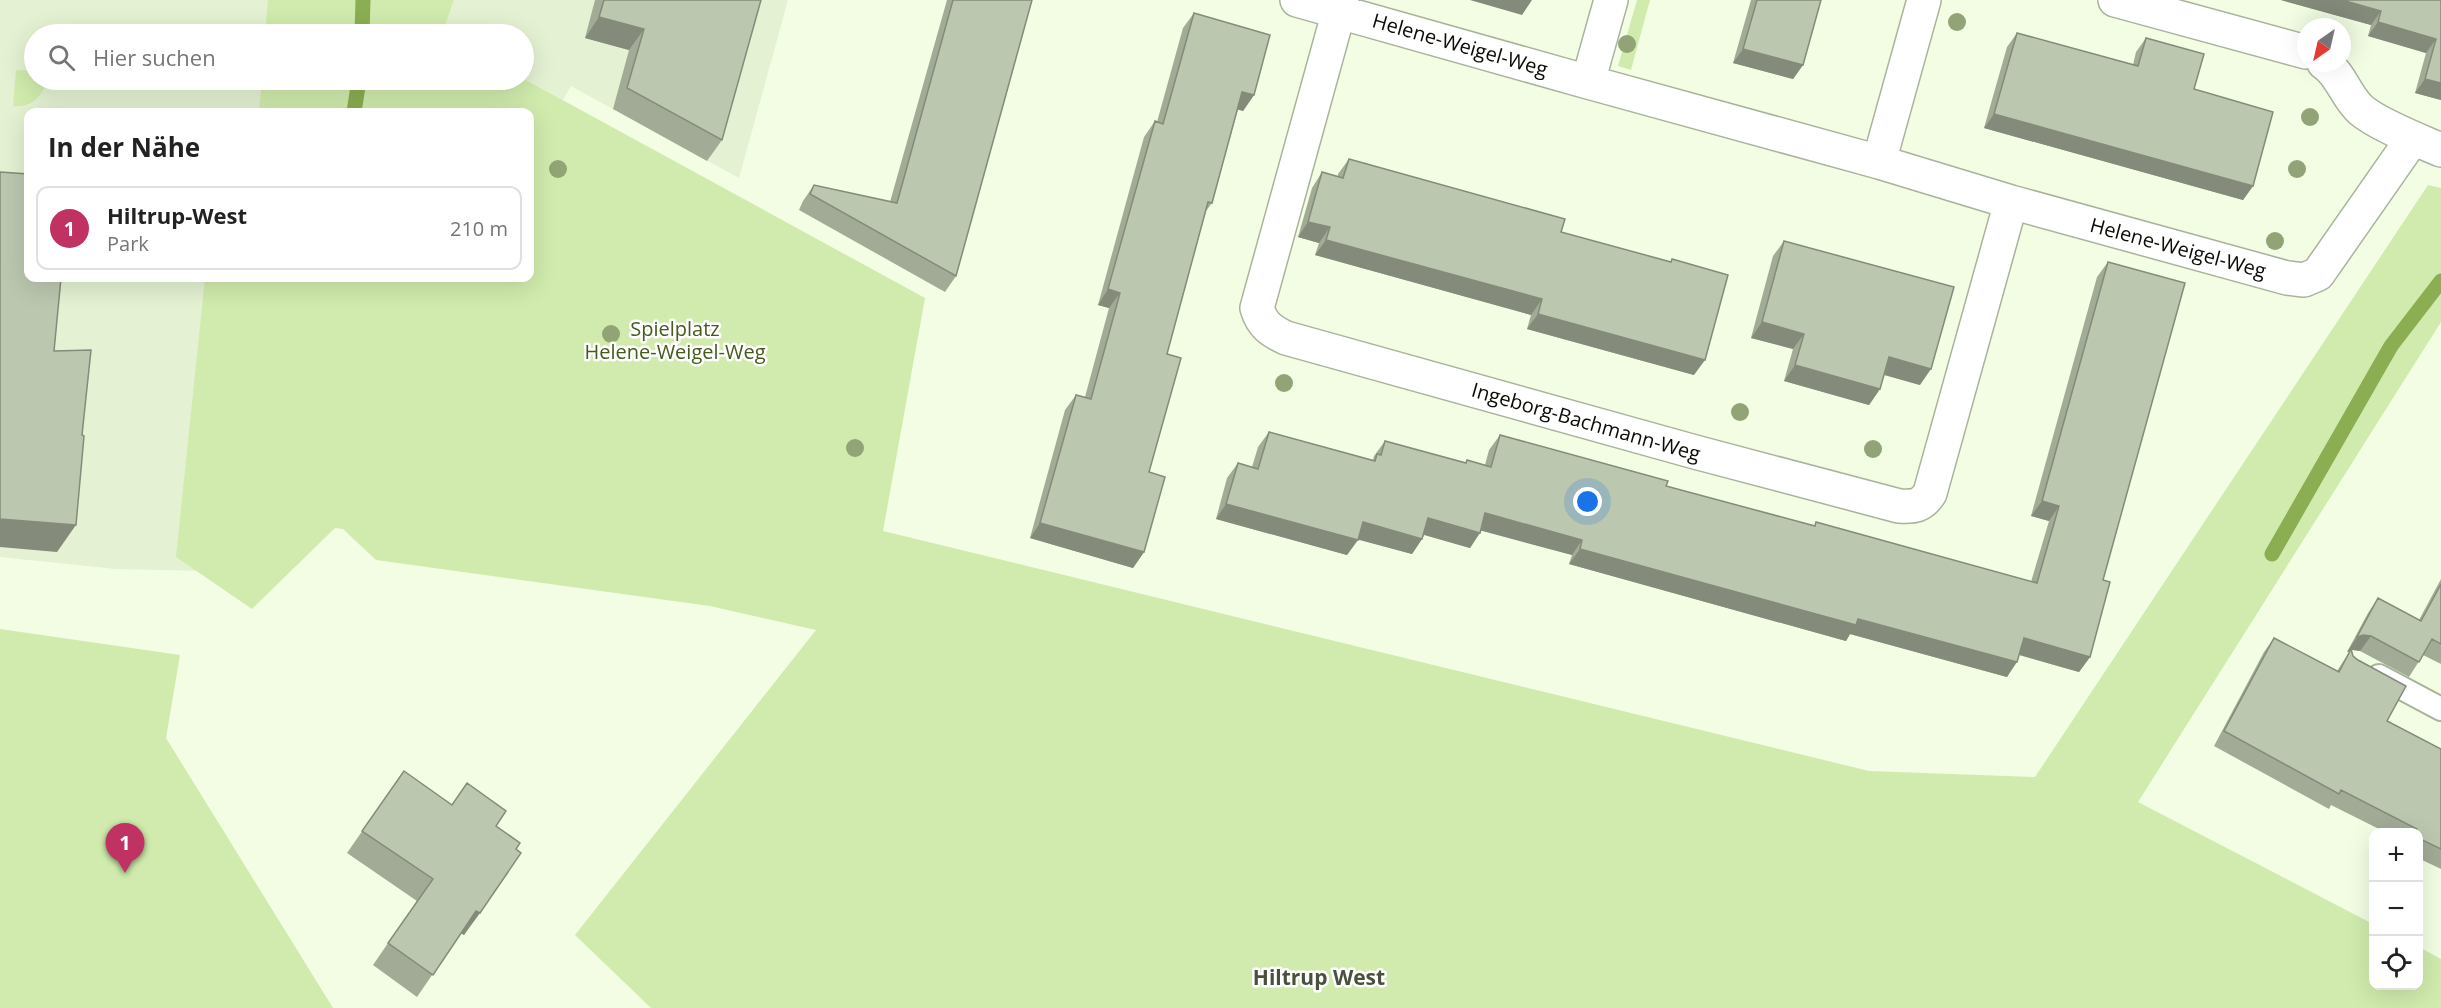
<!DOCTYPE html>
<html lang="de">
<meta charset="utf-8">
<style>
body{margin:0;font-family:"Open Sans",sans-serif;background:#f2f2f2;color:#222}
.controls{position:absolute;right:18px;bottom:18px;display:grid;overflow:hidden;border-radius:12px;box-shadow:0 6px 24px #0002}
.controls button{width:54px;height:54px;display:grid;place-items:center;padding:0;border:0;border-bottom:2px solid #e0e0e0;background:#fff;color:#222;font:30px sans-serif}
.compass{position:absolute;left:2297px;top:18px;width:54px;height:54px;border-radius:50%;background:#fff;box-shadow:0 6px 24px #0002;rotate:214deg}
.you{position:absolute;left:1588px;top:502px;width:21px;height:21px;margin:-15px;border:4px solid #fff;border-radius:50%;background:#1a73e8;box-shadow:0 0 0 9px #1a73e833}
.badge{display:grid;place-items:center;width:39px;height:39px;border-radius:50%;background:#c03262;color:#fff;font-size:20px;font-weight:700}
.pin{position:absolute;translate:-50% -50px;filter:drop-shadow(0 2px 3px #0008)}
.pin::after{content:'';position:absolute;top:32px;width:21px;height:18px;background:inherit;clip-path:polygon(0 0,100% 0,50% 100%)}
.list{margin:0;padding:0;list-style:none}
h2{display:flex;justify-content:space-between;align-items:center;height:78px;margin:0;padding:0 24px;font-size:26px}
h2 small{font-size:20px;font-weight:400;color:#767676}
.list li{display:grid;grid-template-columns:39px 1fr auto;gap:18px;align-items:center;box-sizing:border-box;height:84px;margin:0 12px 12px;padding:0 12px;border:2px solid #e0e0e0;border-radius:12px}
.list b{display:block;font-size:22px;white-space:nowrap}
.list p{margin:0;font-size:20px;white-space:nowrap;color:#767676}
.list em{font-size:20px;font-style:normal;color:#767676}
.icon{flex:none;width:33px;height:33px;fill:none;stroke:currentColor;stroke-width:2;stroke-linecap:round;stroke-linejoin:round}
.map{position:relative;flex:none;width:2441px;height:1008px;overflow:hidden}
.search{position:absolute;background:#fff;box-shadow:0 6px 24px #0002;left:24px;top:24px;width:510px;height:66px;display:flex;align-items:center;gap:15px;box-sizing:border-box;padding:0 21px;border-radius:33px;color:#767676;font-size:22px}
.panel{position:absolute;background:#fff;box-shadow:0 6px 24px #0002;left:24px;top:108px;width:510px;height:174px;border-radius:12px}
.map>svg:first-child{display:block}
</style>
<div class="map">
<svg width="2441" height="1008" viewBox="0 0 2441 1008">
<rect width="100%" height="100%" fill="#f2fde4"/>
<path fill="#e4f1d2" d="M0,0H279L276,34H34V80H272L269,112H28V278H249L205,571L116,569L0,557Z
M454,0H788L739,178L571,86L563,100L524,79V34H442Z"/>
<path fill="#d0ebad" d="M268,0H454L442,34H265Z
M1637,0H1650L1631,70L1618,66Z
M16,70L34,71V80H48C41,97 32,108 13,106Z
M524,79L925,298L883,531L1869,771L2035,777L2428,185L2441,188V322L2138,802L2373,924L2374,986H2418L2419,947L2441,959V1008H651L575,935L816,630L710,606L376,560L343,529L335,528L252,609L176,557L205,278H530V112H259L262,80Z
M0,629L180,655L166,738L333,1008H0Z"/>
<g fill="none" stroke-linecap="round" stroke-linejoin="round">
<path stroke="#8bae52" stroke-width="15" d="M362,34L363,0
M354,112L359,80
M2272,554L2391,346L2441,281"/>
<defs>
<path id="service" d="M2379,676L2441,709"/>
<path id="minor" d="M1297,0L1588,82
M1342,0L1257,308C1262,325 1271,331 1286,338L1695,452L1899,506C1914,507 1922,506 1930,493L2011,202
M1611,0L1588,82L1879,162L2011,202L2287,278L2304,280L2318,274L2413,138
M2115,0L2306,52
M2324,63C2341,74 2346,97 2361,110C2377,124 2420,141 2441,150
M1879,162L1924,0"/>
</defs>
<use href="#service" stroke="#a9b39c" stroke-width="26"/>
<use href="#minor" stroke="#a9b39c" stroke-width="36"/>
<use href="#service" stroke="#fff" stroke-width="22"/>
<use href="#minor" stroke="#fff" stroke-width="33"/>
</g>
<g fill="#92a475">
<circle cx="1957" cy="22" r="9"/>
<circle cx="1627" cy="44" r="9"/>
<circle cx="2310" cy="117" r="9"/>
<circle cx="558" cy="169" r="9"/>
<circle cx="2297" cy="169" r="9"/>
<circle cx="2275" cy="241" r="9"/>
<circle cx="611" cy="334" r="9"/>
<circle cx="1284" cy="383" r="9"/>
<circle cx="1740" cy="412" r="9"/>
<circle cx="855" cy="448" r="9"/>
<circle cx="1873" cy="449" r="9"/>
</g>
<path fill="#a2ab96" d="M595,0H761L722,140L707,161L613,109L629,50L585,38Z
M947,0H1032L956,276L945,292L799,210L803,201L814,185L890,202Z
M1751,0H1821L1803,65L1793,79L1733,63Z
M2281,0H2441V100L2415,93L2426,53L2368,36L2371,25Z
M1194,13L1254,95L1243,111L1238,109L1212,203L1206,211L1167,354L1149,472L1144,552L1133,568L1030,538L1065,410L1076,395L1085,397L1109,308L1098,305L1144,137L1155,121L1157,122L1183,28Z
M2017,33L2133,65L2136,52L2146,38L2194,89L2253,186L2243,200L1984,128L2007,47Z
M1349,159L1561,232L1670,262L1672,259L1694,375L1527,329L1531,315L1315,255L1319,243L1298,237L1312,188L1322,172L1338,177V174Z
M1784,241L1920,385L1884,375L1880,389L1869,405L1784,381L1793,349L1751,338L1773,256Z
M2108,262L2103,580L2090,657L2079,672L2019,655L2007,677L1850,634L1846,641L1569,564L1572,555L1481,530L1470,548L1424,535L1422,539L1412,554L1358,539L1347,555L1216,519L1227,478L1238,463L1252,467L1258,447L1269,432L1373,460L1374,456L1385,441L1465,463L1467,460L1485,465L1489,450L1500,435L1666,486L1814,526L1816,522L2031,582L2049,521L2031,516L2097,277Z
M2441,579V664L2423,655L2409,677L2360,651L2353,650H2351L2353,656L2387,721L2441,749V869L2418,858V832H2385L2331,805L2329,809L2214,746L2264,652L2274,638L2337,671L2350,651L2347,652L2368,613L2378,598L2419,620Z
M404,771L452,805L467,783L496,826L516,849L464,935L461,933L417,997L373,965L417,901L347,853Z"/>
<path fill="#848b7a" d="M1470,0H1532L1522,15Z
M2281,0H2342L2381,11L2371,25Z
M599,17L644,29L629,50L585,38Z
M2378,22L2436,39L2426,53L2368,36Z
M1743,49L1803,65L1793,79L1733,63Z
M2425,79L2441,83V100L2415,93Z
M1242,92L1254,95L1243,111L1232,108Z
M1994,114L2253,186L2243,200L1984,128Z
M1308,222L1330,227L1319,243L1298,237Z
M1326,240L1542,299L1531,315L1315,255Z
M1108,289L1120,293L1109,308L1098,305Z
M1538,314L1705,360L1694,375L1527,329Z
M1762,322L1804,334L1793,349L1751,338Z
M1889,357L1931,369L1920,385L1878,373Z
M1795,365L1880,389L1869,405L1784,381Z
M2042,501L2059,506L2049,521L2031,516Z
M1226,504L1358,540L1347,555L1216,519Z
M1485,513L1582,540L1572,555L1475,529Z
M1428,518L1480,533L1470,548L1418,533Z
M0,519L76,525L57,552L0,547Z
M1363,522L1422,539L1412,554L1352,538Z
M1040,523L1144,552L1133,568L1030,538Z
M1580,549L1858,619L2017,662L2007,677L1850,634L1846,641L1569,564Z
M2363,635L2371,636L2360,651L2353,650L2347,652L2357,637Z
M2024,638L2090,657L2079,672L2013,653Z
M476,911L480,913L464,935L461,933Z"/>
<path fill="#bcc7af" stroke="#848b7a" stroke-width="1.5" d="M604,0H761L722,140L627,88L644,29L599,17Z
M953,0H1032L956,276L810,194L814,185L897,203Z
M1757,0H1821L1803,65L1743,49Z
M2342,0H2441V83L2425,79L2436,39L2378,22L2381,11Z
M1194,13L1270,35L1254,95L1242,92L1212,203L1208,202L1167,354L1181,358L1149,472L1165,477L1144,552L1040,523L1076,395L1091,399L1120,293L1108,289L1155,121L1163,124Z
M2017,33L2138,66L2146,38L2204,54L2194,89L2273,112L2253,186L1994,114Z
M1349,159L1565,219L1561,232L1671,262L1672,259L1728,275L1705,360L1538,314L1542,299L1326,240L1330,227L1308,222L1322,172L1343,178Z
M0,172L28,174V278H61L54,351L91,350L82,435L84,436L76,525L0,519Z
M1784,241L1954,287L1931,369L1889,357L1880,389L1795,365L1804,334L1762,322Z
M2108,262L2185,283L2103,580L2110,582L2090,657L2024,638L2017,662L1858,619L1856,625L1580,549L1582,540L1485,513L1480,533L1428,518L1422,539L1363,522L1358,540L1226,504L1238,463L1258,469L1269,432L1375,461L1377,454L1381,455L1385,441L1466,463L1467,460L1491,467L1500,435L1668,481L1666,486L1815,526L1816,522L2037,583L2059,506L2042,501Z
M2441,584V644L2432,639L2419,662L2371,636L2363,635L2357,637L2378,598L2421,621Z
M2274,638L2339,672L2351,649L2353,656L2358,660L2406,686L2387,721L2441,749V849L2418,838V832H2415L2417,829L2341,790L2339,794L2224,731Z
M404,771L452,805L467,783L506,811L496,826L520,843L516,849L521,853L480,913L476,911L433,975L388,943L433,879L362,831Z"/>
<g text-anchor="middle" stroke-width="5" stroke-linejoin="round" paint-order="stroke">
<g font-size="20" fill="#0a0d06" stroke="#fff">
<text transform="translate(1460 45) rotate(16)" y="7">Helene-Weigel-Weg</text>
<text transform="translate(2178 248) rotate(15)" y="7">Helene-Weigel-Weg</text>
<text transform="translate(1586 422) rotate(16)" y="7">Ingeborg-Bachmann-Weg</text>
</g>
<g font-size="20" fill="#445b1b" stroke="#fff">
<text x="675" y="336">Spielplatz<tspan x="675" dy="23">Helene-Weigel-Weg</tspan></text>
</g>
<g font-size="21" font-weight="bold" fill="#48513c" stroke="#fff">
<text x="1319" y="985">Hiltrup West</text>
</g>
</g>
</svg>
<div class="controls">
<button>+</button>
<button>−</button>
<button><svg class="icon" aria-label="locate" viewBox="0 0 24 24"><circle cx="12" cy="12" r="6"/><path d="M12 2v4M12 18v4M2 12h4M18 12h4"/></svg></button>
</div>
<svg class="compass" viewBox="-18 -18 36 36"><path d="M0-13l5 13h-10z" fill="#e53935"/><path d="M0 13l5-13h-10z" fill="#767676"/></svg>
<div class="you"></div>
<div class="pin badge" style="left:125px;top:873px">1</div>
<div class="search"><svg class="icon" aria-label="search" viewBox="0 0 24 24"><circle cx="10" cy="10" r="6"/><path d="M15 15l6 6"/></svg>Hier suchen</div>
<section class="panel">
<h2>In der Nähe<small></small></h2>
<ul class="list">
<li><span class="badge">1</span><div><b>Hiltrup-West</b><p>Park</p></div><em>210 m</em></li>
</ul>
</section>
</div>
